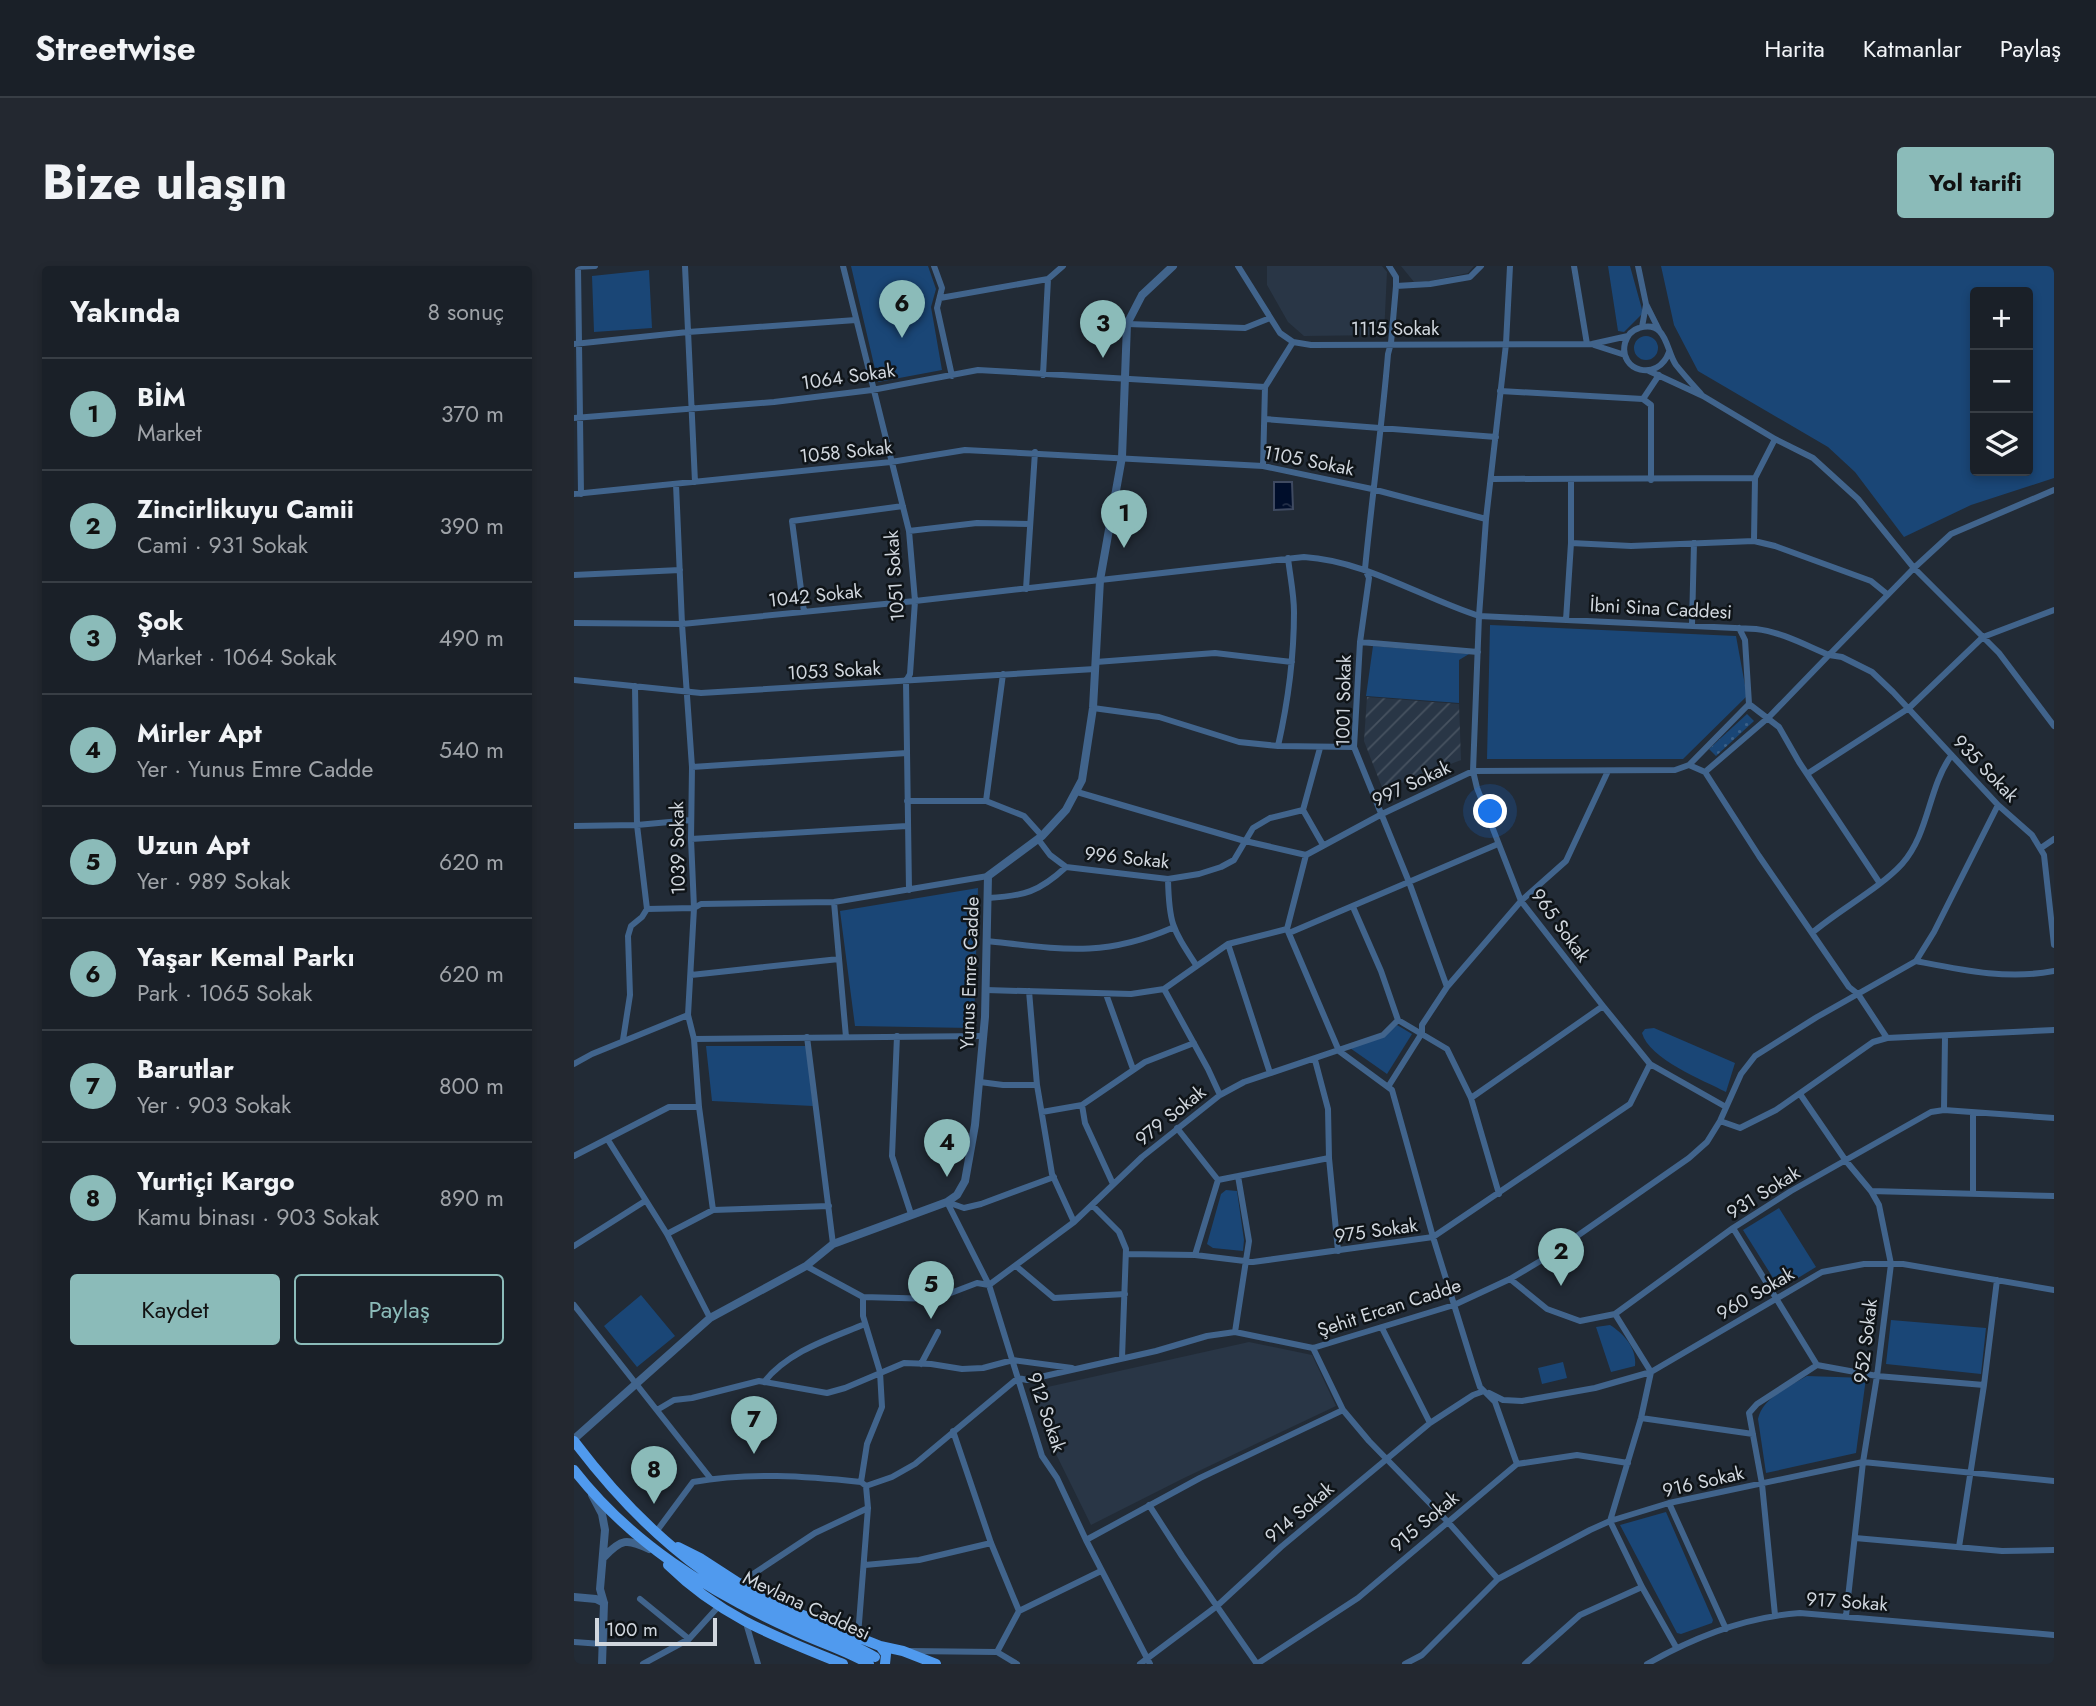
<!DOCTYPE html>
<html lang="tr">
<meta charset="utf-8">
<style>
body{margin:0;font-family:Jost,sans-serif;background:#232830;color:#f1f3f6}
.controls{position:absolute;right:21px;top:21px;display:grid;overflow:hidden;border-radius:7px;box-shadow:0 4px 10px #0003}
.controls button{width:63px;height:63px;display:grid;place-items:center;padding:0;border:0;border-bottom:2px solid #383e45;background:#1a2028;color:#f1f3f6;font:35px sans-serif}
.scale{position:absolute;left:21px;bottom:18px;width:122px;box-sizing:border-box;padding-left:7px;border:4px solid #d1d7de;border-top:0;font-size:19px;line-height:24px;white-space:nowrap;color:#d1d7de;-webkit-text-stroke:5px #0f1418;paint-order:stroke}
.you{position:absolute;left:917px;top:546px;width:24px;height:24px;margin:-18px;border:5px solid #fff;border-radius:50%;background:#1a73e8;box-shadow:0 0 0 10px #1a73e833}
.badge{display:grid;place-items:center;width:46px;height:46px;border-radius:50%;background:#8bbbb9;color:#111;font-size:23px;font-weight:700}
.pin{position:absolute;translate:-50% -58px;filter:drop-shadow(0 2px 4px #0008)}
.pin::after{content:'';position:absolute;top:37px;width:24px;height:21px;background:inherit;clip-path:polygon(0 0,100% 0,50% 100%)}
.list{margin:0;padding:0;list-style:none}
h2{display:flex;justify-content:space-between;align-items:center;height:91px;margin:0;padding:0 28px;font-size:30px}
h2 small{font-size:23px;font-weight:400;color:#9fa3a8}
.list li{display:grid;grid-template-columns:46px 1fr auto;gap:21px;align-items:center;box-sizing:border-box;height:112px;padding:0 28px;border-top:2px solid #383e45}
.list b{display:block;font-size:26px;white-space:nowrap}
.list p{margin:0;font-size:23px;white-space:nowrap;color:#9fa3a8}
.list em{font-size:23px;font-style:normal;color:#9fa3a8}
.actions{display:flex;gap:14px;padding:21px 28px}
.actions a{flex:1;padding:16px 0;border:2px solid #8bbbb9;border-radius:7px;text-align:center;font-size:24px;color:#8bbbb9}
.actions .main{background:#8bbbb9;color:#111}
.icon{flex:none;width:38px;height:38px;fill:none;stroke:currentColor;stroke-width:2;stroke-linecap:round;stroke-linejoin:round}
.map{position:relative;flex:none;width:1480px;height:1398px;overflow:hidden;border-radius:7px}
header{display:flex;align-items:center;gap:42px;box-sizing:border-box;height:98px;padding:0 35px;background:#1a2028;border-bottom:2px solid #383e45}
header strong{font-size:33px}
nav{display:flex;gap:38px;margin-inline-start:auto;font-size:24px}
.intro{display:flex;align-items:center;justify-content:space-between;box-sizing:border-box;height:168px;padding:0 42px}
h1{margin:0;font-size:49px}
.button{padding:18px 32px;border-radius:7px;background:#8bbbb9;color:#111;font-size:24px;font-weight:700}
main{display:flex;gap:42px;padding:0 42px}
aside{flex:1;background:#1a2028;border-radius:7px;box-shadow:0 4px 10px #0003}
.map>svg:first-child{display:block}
</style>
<header>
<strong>Streetwise</strong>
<nav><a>Harita</a><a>Katmanlar</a><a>Paylaş</a></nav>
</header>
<div class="intro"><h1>Bize ulaşın</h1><a class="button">Yol tarifi</a></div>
<main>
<aside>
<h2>Yakında<small>8 sonuç</small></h2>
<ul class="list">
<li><span class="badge">1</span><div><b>BİM</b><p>Market</p></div><em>370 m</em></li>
<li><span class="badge">2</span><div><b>Zincirlikuyu Camii</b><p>Cami · 931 Sokak</p></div><em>390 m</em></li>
<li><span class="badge">3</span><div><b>Şok</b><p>Market · 1064 Sokak</p></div><em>490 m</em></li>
<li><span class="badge">4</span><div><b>Mirler Apt</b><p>Yer · Yunus Emre Cadde</p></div><em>540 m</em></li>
<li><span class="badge">5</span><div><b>Uzun Apt</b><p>Yer · 989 Sokak</p></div><em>620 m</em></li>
<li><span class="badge">6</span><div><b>Yaşar Kemal Parkı</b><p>Park · 1065 Sokak</p></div><em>620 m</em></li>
<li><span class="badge">7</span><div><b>Barutlar</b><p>Yer · 903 Sokak</p></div><em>800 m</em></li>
<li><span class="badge">8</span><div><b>Yurtiçi Kargo</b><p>Kamu binası · 903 Sokak</p></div><em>890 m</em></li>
</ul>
<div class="actions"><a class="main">Kaydet</a><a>Paylaş</a></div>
</aside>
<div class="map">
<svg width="1480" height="1398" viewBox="0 0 1480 1398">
<defs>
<pattern id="industrial-furrows" width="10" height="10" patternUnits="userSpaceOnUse" patternTransform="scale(1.75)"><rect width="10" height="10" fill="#293646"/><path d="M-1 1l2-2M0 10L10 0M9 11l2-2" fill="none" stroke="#475260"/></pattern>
<pattern id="grass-dots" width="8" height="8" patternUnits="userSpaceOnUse" patternTransform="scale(1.75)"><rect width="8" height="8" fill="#1a4676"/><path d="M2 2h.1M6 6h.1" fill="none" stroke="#3a6089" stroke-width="1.8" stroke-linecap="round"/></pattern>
<pattern id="water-ripples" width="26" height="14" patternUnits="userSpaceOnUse" patternTransform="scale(1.75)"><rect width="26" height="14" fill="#000e2b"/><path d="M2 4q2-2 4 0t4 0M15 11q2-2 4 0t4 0" fill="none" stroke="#243049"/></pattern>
</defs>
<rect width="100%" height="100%" fill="#222b36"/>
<path fill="#293646" d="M693,0H808L813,6L810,69L730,70L714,56L693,19Z
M827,0H900L894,7L856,15L840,16Z
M675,1076L738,1089L762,1140L610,1212L517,1259L481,1186L460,1124Z"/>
<path fill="url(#industrial-furrows)" d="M793,431L885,438L887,494L809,524L790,475Z"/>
<path fill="url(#grass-dots)" d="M1173,448L1180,455L1142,490L1135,483Z"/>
<path fill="#1a4676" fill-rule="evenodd" d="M277,0H354L362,23L357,41L368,104L304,116Z
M1034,0H1056L1069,47L1050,66L1044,65Z
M1087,0H1480V212L1397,239L1330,271L1281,206L1254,181L1124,105L1100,59ZM1401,26H1454V205H1401Z
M75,4L78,62L20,66L18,10Z
M1060 82a12 12 0 1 1 24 0a12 12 0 1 1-24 0Z
M916,359L1162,370L1173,430L1109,493H913Z
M799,380L895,388L885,394V437L792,430Z
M404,622L400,760L397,762L281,760L266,645Z
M823,759L838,768L813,808L776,782L809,771Z
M1080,762L1161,797L1152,826C1129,814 1075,793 1068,767L1071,763Z
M132,780H232L239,840L138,835Z
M652,924L663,925L670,974L669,985L639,982L633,978L647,928Z
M1205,942L1242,1001L1206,1023L1169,964Z
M67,1029L101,1070L63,1101L30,1060Z
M1317,1054L1412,1062L1407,1108L1312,1098Z
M1036,1059C1050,1068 1063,1082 1061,1100L1037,1106L1022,1061Z
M989,1096L993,1112L968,1118L964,1102Z
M1233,1110L1292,1112L1282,1187L1192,1207L1184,1153C1188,1132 1216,1120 1233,1110Z
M1092,1246L1139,1354L1138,1357L1107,1368L1103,1367L1046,1259Z"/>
<path fill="url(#water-ripples)" stroke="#3f4a61" stroke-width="2" d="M700,216H718L719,243L700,244Z"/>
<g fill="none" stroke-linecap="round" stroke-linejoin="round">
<path stroke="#41648c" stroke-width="6" d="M111,0L121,216
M269,0L335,265L341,335L336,408L332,415L335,624
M360,0L368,22L363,42L378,110
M664,0L706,67L719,76L737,79L1018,78L1054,70
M815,0L822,11V20L856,18L896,11L907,0
M936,0L932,78L912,253L905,350L899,505L903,522L947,635L1029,740L1076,798L1152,841
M1000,0L1013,78
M1064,0L1072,38L1085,64
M0,1L21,0
M4,1L7,228
M822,20L817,77L814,88C808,160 798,231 791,303L795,312L786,376L780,481L835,616L873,721
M366,32L474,13L489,0
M553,58L671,62L696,52
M1068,61L1072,39
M0,78L114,66L282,54
M1020,79L1051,89
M1095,86C1084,117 1044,105 1051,77C1053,70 1058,64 1065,62C1093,53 1092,85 1102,99C1110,109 1119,119 1127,128
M469,109L474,13
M926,125L1069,133L1077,139V214
M1069,133L1085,109
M0,152L200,136L298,124L404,104L691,121
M691,153L922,171
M689,200L691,121L719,76
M918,213L1181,212
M102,218L108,358L118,501L117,573L120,642L114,749L120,773L125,841L139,944
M1480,224L1377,268L1340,302L1425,387L1480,460
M0,228L317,196L391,184L689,200L798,223L912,253
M335,265L403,257L456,258
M1180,275L1181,212L1201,173
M997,277L1057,280L1180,275L1201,280L1297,315L1313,328
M0,309L106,304
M452,323L461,186
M230,346L218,255L329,240
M992,354L997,277V214
M0,357L108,358L341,335L730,291C792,295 846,331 905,350L1182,363C1208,366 1231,379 1255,389L1340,302L1284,233L1239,192L1201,173L1129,130L1075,105
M1118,359L1120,277
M1165,362L1171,374L1175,438L1205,461L1225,496L1305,616
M786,376L904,386
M522,396L641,387L718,396
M0,414L127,427L521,403
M519,442L585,451L665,476L704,480L780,481
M704,480C714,436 720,392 720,346C720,328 716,310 714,292
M1115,499L1131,506L1185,590L1275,721L1284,728L1313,772
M118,501L333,487
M1131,506L1195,451L1255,389L1268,391L1298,406L1319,426L1424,539L1458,569L1470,589L1480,679
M1233,508L1335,442L1409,371L1480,344
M503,526L671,575L732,589L808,548L899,505L1101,504L1115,499L1175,438
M333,535H412L450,550L468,570
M412,535L429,408
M729,544L749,579
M0,560L63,559L117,554
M117,573L333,560
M464,573L476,589L492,601L594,613L625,608L647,601L660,594L679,562L696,552L729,544L746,482
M1467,582L1480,573
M732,589L713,663L765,785L818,824L859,971L900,1103L906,1121L921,1136L943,1198
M594,613C595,658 598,662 622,699
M414,632C450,630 465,626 492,601
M260,636L272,771
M779,641L807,705L824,754L873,783L897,832L925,928
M73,643L120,642L127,638L260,636L414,610
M715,667L924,578
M1238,667C1265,644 1306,622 1328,598C1355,568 1354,522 1377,490
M413,675C486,683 529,692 598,662
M654,678L696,807
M1342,695L1360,666L1424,539
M117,709L265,693
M590,723L634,803L646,829
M412,724L557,728L590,723L654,678L713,663
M455,725L463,819L478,908L500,956
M532,728L559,803
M323,770L318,890L337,948
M233,771L259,978
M120,773L409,770
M49,774L56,729L54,670L57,660L68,651L73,643L63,559L61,420
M741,794L754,843L755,892L764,985
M0,798L18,788L114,749
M406,816L429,819H463
M814,821L848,767V759L873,721L947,635L992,595L1034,505
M1226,828L1272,895L1297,925L1305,939L1317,998L1303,1110L1289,1196L1272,1350
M897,832L1029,740
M508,839L511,857L539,918
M1370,844L1371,771
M468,846L508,839L571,796L620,777
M1399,847V927
M1146,855L1166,862L1202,844L1299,776L1313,772L1480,764
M603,862L644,914L621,989
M34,874L93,968L136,1052
M0,890L95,841H125
M644,914L755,892
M1297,925L1480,930
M373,936L415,1019L468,1190L483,1212L512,1274L576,1398
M373,936L390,942L407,938L480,911
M518,939L545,966L552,983L548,1092
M1159,962L1243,1099
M93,968L139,944L255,940
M0,980L71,935
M553,988L621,989L679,996L859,971L1056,838L1076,798
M232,1000L289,1031L361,1033L403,1017L415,1019L500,956L568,891L646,829L670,816L809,769L824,754
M442,1000L480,1032L551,1028
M936,1013L973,1043L1006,1055L1041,1048L1159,962L1217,925L1357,846L1370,844L1480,852
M0,1039L137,1213
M1041,1048L1077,1106L1067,1152L1036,1255L1068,1321L1102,1381
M808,1062L856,1157
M661,1066L675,975L664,910
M739,1082L769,1144L795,1175L874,1256L924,1313
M347,1098L364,1066
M190,1116C215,1085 255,1073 291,1058
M915,1127L929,1134L948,1135L1021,1122L1077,1106L1248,1006L1290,998H1329L1480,1024
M83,1144L100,1134L118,1132L185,1115L253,1127L271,1122L330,1097L357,1098L388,1103L409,1102L439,1094L498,1102
M1067,1152L1179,1168
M379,1165L417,1277L445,1345
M292,1220L318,1211L341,1198L444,1112L453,1114L582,1085L633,1070L661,1066L739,1082L880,1039L936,1013L973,991L1115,892L1133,876L1146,855L1167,808L1181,790L1243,751L1342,695C1388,704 1433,714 1480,705
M1095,1237L1152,1363
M575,1239L608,1290L683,1398
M82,1266L119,1216C174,1206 232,1210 287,1216
M1281,1272L1428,1285L1480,1284
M512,1274L626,1212L769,1144
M1385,1281L1410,1119L1423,1014
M291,1299L345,1294L417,1277
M164,1318L241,1267L294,1242
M66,1333L115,1373
M1201,1349L1188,1218L1175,1147L1183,1138L1243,1099L1303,1110L1410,1119
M172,1357L184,1398
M284,1370L294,1242L292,1220L287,1216L293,1178L308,1141L306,1106L289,1050V1031
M0,1376L28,1378
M334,1385L423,1386L443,1398
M423,1386L445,1345L527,1305
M69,1398L115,1373L144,1341
M566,1398L643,1340L707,1281L856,1157L899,1129L910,1125
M683,1398L784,1332L943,1198L1003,1189L1054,1197
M831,1398L848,1389L924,1313L1016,1264L1036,1255L1095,1237L1289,1196L1480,1215
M951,1398L1006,1349L1068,1321
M1073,1398C1120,1371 1172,1351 1226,1347L1480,1369"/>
<path stroke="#41648c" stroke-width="8" d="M0,1173L136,1052L232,1000L259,978L373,936L383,929L391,915L401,859L411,751L414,610L468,570L492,544L508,514L519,442L526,314L548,191L553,58L568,29L599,0
M18,1229L28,1248L31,1264L26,1323L30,1337L28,1398
M30,1291C47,1273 53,1272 75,1283
M0,1331L22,1333L30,1337"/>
<path stroke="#509aee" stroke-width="10" d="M0,1175C52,1244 114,1305 193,1343C229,1360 267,1371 301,1391
M0,1204C57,1277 134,1325 217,1363C243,1376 270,1383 295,1398
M104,1281L126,1292L191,1334L306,1380L312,1388L311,1398
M94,1299C147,1351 202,1371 269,1398
M306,1380L329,1385L362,1398"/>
</g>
<g text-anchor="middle" stroke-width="5" stroke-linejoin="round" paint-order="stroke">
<g font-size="19" fill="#d1d7de" stroke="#0f1418">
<text x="821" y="69">1115 Sokak</text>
<text transform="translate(274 110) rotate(-8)" y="7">1064 Sokak</text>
<text transform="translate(272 185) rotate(-6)" y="7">1058 Sokak</text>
<text transform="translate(735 194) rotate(11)" y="7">1105 Sokak</text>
<text transform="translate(320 310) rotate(-94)" y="7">1051 Sokak</text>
<text transform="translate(241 329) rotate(-6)" y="7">1042 Sokak</text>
<text transform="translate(1087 342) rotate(3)" y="7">İbni Sina Caddesi</text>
<text transform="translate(260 404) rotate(-3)" y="7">1053 Sokak</text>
<text transform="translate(769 435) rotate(-89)" y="7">1001 Sokak</text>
<text transform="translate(1412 502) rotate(46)" y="7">935 Sokak</text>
<text transform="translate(837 517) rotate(-25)" y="7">997 Sokak</text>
<text transform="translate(103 582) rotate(-91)" y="7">1039 Sokak</text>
<text transform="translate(553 591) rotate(6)" y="7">996 Sokak</text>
<text transform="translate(987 659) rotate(54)" y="7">965 Sokak</text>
<text transform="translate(395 707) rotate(-88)" y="7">Yunus Emre Cadde</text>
<text transform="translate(596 849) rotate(-39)" y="7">979 Sokak</text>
<text transform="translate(1189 926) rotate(-32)" y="7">931 Sokak</text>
<text transform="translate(802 964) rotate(-8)" y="7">975 Sokak</text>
<text transform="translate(1181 1027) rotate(-30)" y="7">960 Sokak</text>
<text transform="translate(815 1041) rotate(-18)" y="7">Şehit Ercan Cadde</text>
<text transform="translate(1291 1075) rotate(-83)" y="7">952 Sokak</text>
<text transform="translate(473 1146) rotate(71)" y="7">912 Sokak</text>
<text transform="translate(1129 1215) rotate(-13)" y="7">916 Sokak</text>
<text transform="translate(725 1246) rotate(-40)" y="7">914 Sokak</text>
<text transform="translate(850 1255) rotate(-40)" y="7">915 Sokak</text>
<text transform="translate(1273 1335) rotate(4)" y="7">917 Sokak</text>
<text transform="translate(233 1339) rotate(25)" y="7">Mevlana Caddesi</text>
</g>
</g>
</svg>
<div class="controls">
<button>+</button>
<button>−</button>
<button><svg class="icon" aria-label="layers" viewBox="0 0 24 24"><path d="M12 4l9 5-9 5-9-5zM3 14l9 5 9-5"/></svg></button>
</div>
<div class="scale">100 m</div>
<div class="you"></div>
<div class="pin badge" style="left:550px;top:282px">1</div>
<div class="pin badge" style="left:987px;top:1020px">2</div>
<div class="pin badge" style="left:529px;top:92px">3</div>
<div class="pin badge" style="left:373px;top:911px">4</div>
<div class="pin badge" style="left:357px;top:1053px">5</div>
<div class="pin badge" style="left:328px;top:72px">6</div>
<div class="pin badge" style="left:180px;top:1188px">7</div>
<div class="pin badge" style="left:80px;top:1238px">8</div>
</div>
</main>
